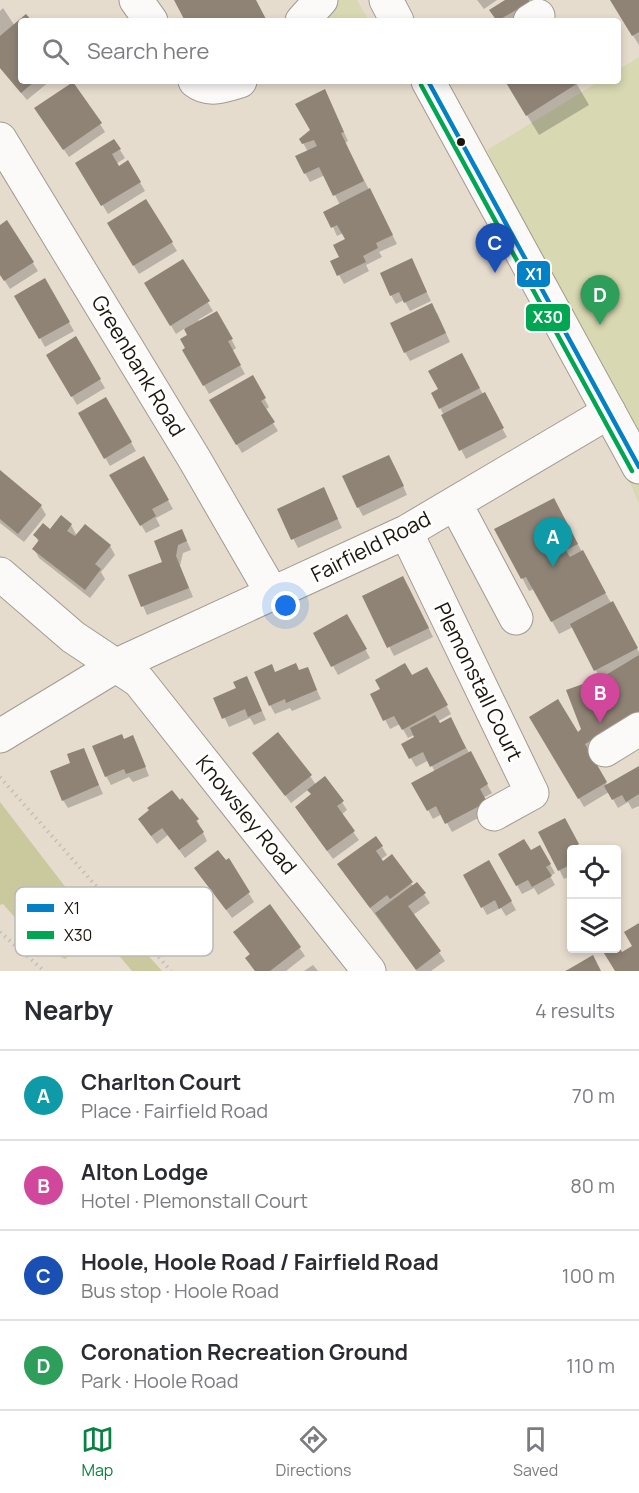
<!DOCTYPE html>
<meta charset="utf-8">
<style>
body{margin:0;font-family:Manrope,sans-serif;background:#f2f2f3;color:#2b2b33}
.controls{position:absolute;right:18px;bottom:18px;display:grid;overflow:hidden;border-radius:6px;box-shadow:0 3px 9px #0003}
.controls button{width:54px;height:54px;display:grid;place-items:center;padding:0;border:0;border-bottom:2px solid #e1e1e2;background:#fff;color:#2b2b33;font:30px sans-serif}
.you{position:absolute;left:286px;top:606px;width:21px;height:21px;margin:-15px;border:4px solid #fff;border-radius:50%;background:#1a73e8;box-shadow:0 0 0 9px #1a73e833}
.badge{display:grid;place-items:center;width:39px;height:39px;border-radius:50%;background:#0b8043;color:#fff;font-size:20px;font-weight:700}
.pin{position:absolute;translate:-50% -50px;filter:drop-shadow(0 2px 3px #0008)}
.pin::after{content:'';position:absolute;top:32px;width:21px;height:18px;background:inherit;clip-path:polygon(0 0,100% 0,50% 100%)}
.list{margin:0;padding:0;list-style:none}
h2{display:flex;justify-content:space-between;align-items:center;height:78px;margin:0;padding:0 24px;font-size:26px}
h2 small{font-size:20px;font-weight:400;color:#7c7c81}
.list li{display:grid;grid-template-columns:39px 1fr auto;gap:18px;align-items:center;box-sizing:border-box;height:90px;padding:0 24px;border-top:2px solid #e1e1e2}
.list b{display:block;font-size:22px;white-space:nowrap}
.list p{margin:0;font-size:20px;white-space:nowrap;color:#7c7c81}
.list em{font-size:20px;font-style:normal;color:#7c7c81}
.icon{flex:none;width:33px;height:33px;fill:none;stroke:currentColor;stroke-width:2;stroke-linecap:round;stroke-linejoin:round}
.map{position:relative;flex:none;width:639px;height:971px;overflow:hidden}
.search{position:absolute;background:#fff;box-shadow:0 3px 9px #0003;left:18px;right:18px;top:18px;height:66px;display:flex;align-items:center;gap:15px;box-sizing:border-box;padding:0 21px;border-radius:6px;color:#7c7c81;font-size:22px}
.sheet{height:438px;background:#fff}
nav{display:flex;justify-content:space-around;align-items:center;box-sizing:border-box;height:84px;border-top:2px solid #e1e1e2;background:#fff;font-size:16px;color:#7c7c81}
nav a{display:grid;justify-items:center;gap:3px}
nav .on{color:#0b8043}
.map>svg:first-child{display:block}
</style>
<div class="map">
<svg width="639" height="971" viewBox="0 0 639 971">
<rect width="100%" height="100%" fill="#e6dcce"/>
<path fill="#d8d8b2" d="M339,0H357L369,21H327L329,10Z
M639,57V504L487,150L600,81H618V70Z"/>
<path fill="#cac99e" d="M0,802L100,932L116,919L162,971H132L100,933L65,959L40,946L3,904L0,905Z"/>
<path fill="#0003" d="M477,0H497L484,9Z
M508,0H527L531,6L508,21H498L491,11Z
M612,0H639V45L622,18Z
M3,8L15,26L26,16L30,21H21V81H50L27,100L0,68V11Z
M506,81H575L589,105L539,135Z
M329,100L348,141L345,143L397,244L379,252L382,257L366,265L369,271L344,284L332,262L341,258L347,240L343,233L337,236L333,227L340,205L325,175L310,182L305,173L308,152L301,139L312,131Z
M41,117L100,124L105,132L69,157Z
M120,150L125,158L116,164L119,168L128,162L145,191L108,214L77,163Z
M146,201L177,251L139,274L109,224Z
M7,222L38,271L10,289L0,273V226Z
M183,261L213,311L198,320L200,322L217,313L236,348L232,351L245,374L209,394L184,350L189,335L185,328L176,334L146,283Z
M416,269L431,301L410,311L404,300L396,304L391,295Z
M45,280L74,331L45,347L17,296Z
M437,313L450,342L410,361L405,352Z
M75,338L105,388L77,405L48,355Z
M466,364L507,437L466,459L433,394Z
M252,377L269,407L265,410L278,431L242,453L211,401Z
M106,399L136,451L110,466L80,414Z
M144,458L173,509L156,518L160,526L146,533L111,476Z
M394,465L407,495L363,516L358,507Z
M0,472L41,506L46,515L24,542L0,523Z
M328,498L342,528L298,548L279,510Z
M560,513L639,652V723L589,754L608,786L639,768V806L632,809L628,802L618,808L609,792L584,807L531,717L578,735L583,729L586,689L601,680L573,627L559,634L534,589L529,591L497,530Z
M71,525L77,536L110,546L115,555L101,572L105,579L90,598L39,558L34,549L39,543L35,535Z
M182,531L191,550L183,553L180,566L193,597L147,615L130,576L164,563Z
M408,586L433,637L394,656L364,597Z
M347,616L370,658L338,675L315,633Z
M307,669L321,699L292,711L290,708L275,714L270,705L299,672Z
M426,669L451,714L437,722L439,725L455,728L492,793L483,798L491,811L452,832L442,814L433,819L413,783L435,772L429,760L416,767L403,745L416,738L414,735L408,738L400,724L390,729L372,695Z
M251,686L266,720L254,725L250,718L229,727L215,698Z
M124,741L137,746L149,776L133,782L129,777L111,785L106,776Z
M83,749L103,794L68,808L63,800L72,764Z
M254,753L310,776L316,785L342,802L347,810L341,815L359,840L333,859L302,816L312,795L309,789L291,803Z
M182,800L197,820L207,841L185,858L168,835L157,844L145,828L151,811Z
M565,820L581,850H572V875L564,879L540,833Z
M382,847L387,855L380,860L383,863L414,886L417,884L430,903L413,915L445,961L431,971H417L344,873Z
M540,847L555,873L550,876L555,885L538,895L534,888L522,894L500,855L530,852Z
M228,860L254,902L232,918L196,868Z
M489,862L516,910L506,916L501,908L487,915L465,876Z
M270,906L305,956L286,971H255L247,958L251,956L240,941Z
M313,965L318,971H304Z"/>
<path fill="#8e8375" d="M174,0H256L267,21H185Z
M505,0H529L530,2L497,21L489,10Z
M610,0H639V32L632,36Z
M26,14L32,21H21V81H35L21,93L0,68V36Z
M505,81H577L578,83L526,116Z
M73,82L102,123L63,150L34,108Z
M325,89L344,132L341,133L364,181L333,196L319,167L304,174L295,156L317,146L314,140L302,144L299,139L310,130L295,104Z
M114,139L121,149L112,154L119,166L128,160L141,182L101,206L75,163Z
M370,188L393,235L376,243L378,248L363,256L366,262L337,276L330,261L339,257L333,245L345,239L337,225L331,228L323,212Z
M146,199L173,242L133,266L107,223Z
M7,220L34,262L4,281L0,275V225Z
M412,258L427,292L404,303L399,292L390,296L380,273Z
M183,259L210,301L170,326L144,283Z
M45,278L70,322L39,339L14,296Z
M432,303L446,333L404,353L390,323Z
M217,311L233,339L228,341L241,365L203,386L182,350L185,348L180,339L187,335L184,329Z
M76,336L101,379L71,397L46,355Z
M462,353L480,388L439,409L431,393L438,389L428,371Z
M253,375L266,398L261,401L275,422L236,445L209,400Z
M485,392L504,428L459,451L441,415Z
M106,397L132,442L104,459L78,413Z
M389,455L404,486L357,508L342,476Z
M144,456L169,500L152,509L156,516L140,526L109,475Z
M0,470L42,505L18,534L0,519Z
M324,487L338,519L291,540L277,509Z
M554,498L578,544L566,550L568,554L570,557L583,550L606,593L551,622L526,577L521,579L494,529Z
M61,515L72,524L67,531L75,536L85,524L111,545L95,564L101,569L85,590L32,549L39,540L33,535L43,523L50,529Z
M182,529L187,541L178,545L176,556L189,588L141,607L128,575L162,562L154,541Z
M403,576L429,628L387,648L362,596Z
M613,601L638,648L594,671L570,624Z
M347,614L367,649L331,667L313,633Z
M639,655V712L585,744L607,782L578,799L529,717L558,699L578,732L581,729L566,690L583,684L586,687Z
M296,663L299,670L308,667L317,690L286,703L285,699L269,706L254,672L272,664L275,672Z
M405,663L412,675L427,667L448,705L402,730L394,716L383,721L370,694L380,689L375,680Z
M247,676L262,711L248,717L245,709L222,719L213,698L236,688L233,682Z
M435,715L440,723L451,717L466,748L430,767L423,752L409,759L401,744L414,737L410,728Z
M278,732L312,775L285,796L252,753Z
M122,734L124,739L133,735L146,767L126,774L124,769L105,777L92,746Z
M84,748L99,785L62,801L50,771L70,763L67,754Z
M471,751L488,784L480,789L487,802L445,824L436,806L427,811L411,783Z
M639,766V794L626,802L622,795L612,800L604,786Z
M325,776L344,801L337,806L355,831L327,851L295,807L311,794L307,790Z
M172,790L180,800L182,798L199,819L196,821L204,832L179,850L162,828L151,836L138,819L149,810L147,808Z
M565,818L579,844L569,850L572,864L558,871L538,832Z
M376,836L383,846L376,851L383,861L392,854L413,882L390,899L387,895L370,908L337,864Z
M524,839L531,850L540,845L551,864L546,867L552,876L532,887L528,880L516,886L498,854Z
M218,850L226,860L229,858L250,892L226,910L194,868Z
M489,860L512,901L499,909L495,900L481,908L463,875Z
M417,882L426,893L408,906L441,951L416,970L375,913Z
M270,904L301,947L270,971H255L245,958L250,954L233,932Z
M639,923V971H615L602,950L616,948V944L622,952L632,946L624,932Z
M593,955L601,971H565L569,969Z"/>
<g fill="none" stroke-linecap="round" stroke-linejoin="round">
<defs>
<path id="minor" d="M136,0L151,21
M302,21L321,0
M530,21L538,16
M195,81C209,92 224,86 240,81
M0,139L195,460L273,595
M455,503L516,618
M406,532L532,793L494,814
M0,574L73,637L139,681L369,971
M0,736L117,665L406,532L609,412
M605,750L639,729"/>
<path id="highway" d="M386,0L397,21
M428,81L639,467"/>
</defs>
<use href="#minor" stroke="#a29a8f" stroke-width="35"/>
<use href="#highway" stroke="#a29a8f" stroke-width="35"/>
<path stroke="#c3bfba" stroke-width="4" stroke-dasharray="1.5 4.5" stroke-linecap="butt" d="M0,777L171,971
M0,932L44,971"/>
<use href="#minor" stroke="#fbfaf8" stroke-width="33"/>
<use href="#highway" stroke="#fbfaf8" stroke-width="33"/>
<defs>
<path id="bus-1" d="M428,81L639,467"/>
<path id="bus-2" d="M421,85L632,471"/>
</defs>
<use href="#bus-1" stroke="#fff" stroke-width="9"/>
<use href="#bus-2" stroke="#fff" stroke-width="9"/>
<use href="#bus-1" stroke="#0281c7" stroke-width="4.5"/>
<use href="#bus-2" stroke="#00a651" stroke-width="4.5"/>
</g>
<circle fill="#1c150c" stroke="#fff" stroke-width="2" cx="461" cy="142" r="5"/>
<g text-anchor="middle" stroke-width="6" stroke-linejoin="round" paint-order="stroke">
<g font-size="21" fill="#1c150c" stroke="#fff">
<text transform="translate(138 366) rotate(59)" y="7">Greenbank Road</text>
<text transform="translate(371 547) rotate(-27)" y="7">Fairfield Road</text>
<text transform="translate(478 682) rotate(64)" y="7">Plemonstall Court</text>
<text transform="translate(246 815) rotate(51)" y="7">Knowsley Road</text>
</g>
</g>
<rect x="15" y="887" width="198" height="69" rx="9" fill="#fff" stroke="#bbb9b6" stroke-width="1.5"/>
<rect x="27" y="904" width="27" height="8" fill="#0281c7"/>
<rect x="27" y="931" width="27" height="8" fill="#00a651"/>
<g font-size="16" fill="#1c150c">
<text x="64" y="914">X1</text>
<text x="64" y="941">X30</text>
</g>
<g stroke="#fff" stroke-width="2">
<rect x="516" y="260" width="35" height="28" rx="6" fill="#0281c7"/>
<rect x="525" y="303" width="46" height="29" rx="6" fill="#00a651"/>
</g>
<g font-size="16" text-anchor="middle" font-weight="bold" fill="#fff">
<text x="534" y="280">X1</text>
<text x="548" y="323">X30</text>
</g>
</svg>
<div class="controls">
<button><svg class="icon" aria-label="locate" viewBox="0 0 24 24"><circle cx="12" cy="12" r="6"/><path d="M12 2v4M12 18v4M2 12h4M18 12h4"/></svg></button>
<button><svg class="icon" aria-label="layers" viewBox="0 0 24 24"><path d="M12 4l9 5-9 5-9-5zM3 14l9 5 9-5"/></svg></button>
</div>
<div class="you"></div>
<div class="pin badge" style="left:553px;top:567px;background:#0f9aa8">A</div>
<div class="pin badge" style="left:600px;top:723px;background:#d1479c">B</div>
<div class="pin badge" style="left:495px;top:273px;background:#1a4fb4">C</div>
<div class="pin badge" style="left:600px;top:325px;background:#2e9e5b">D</div>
<div class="search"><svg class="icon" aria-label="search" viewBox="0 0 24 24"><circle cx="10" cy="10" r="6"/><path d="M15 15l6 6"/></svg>Search here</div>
</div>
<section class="sheet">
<h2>Nearby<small>4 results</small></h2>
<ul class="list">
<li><span class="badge" style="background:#0f9aa8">A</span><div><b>Charlton Court</b><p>Place · Fairfield Road</p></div><em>70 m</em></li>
<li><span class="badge" style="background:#d1479c">B</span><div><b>Alton Lodge</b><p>Hotel · Plemonstall Court</p></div><em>80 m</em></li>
<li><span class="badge" style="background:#1a4fb4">C</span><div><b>Hoole, Hoole Road / Fairfield Road</b><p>Bus stop · Hoole Road</p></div><em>100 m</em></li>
<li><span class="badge" style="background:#2e9e5b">D</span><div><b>Coronation Recreation Ground</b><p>Park · Hoole Road</p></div><em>110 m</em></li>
</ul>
</section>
<nav>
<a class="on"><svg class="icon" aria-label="map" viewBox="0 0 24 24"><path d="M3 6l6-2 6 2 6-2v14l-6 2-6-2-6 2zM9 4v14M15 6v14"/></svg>Map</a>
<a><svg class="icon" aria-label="directions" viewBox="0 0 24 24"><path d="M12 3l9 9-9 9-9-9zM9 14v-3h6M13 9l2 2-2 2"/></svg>Directions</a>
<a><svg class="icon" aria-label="saved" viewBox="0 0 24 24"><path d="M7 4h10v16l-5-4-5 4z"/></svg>Saved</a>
</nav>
